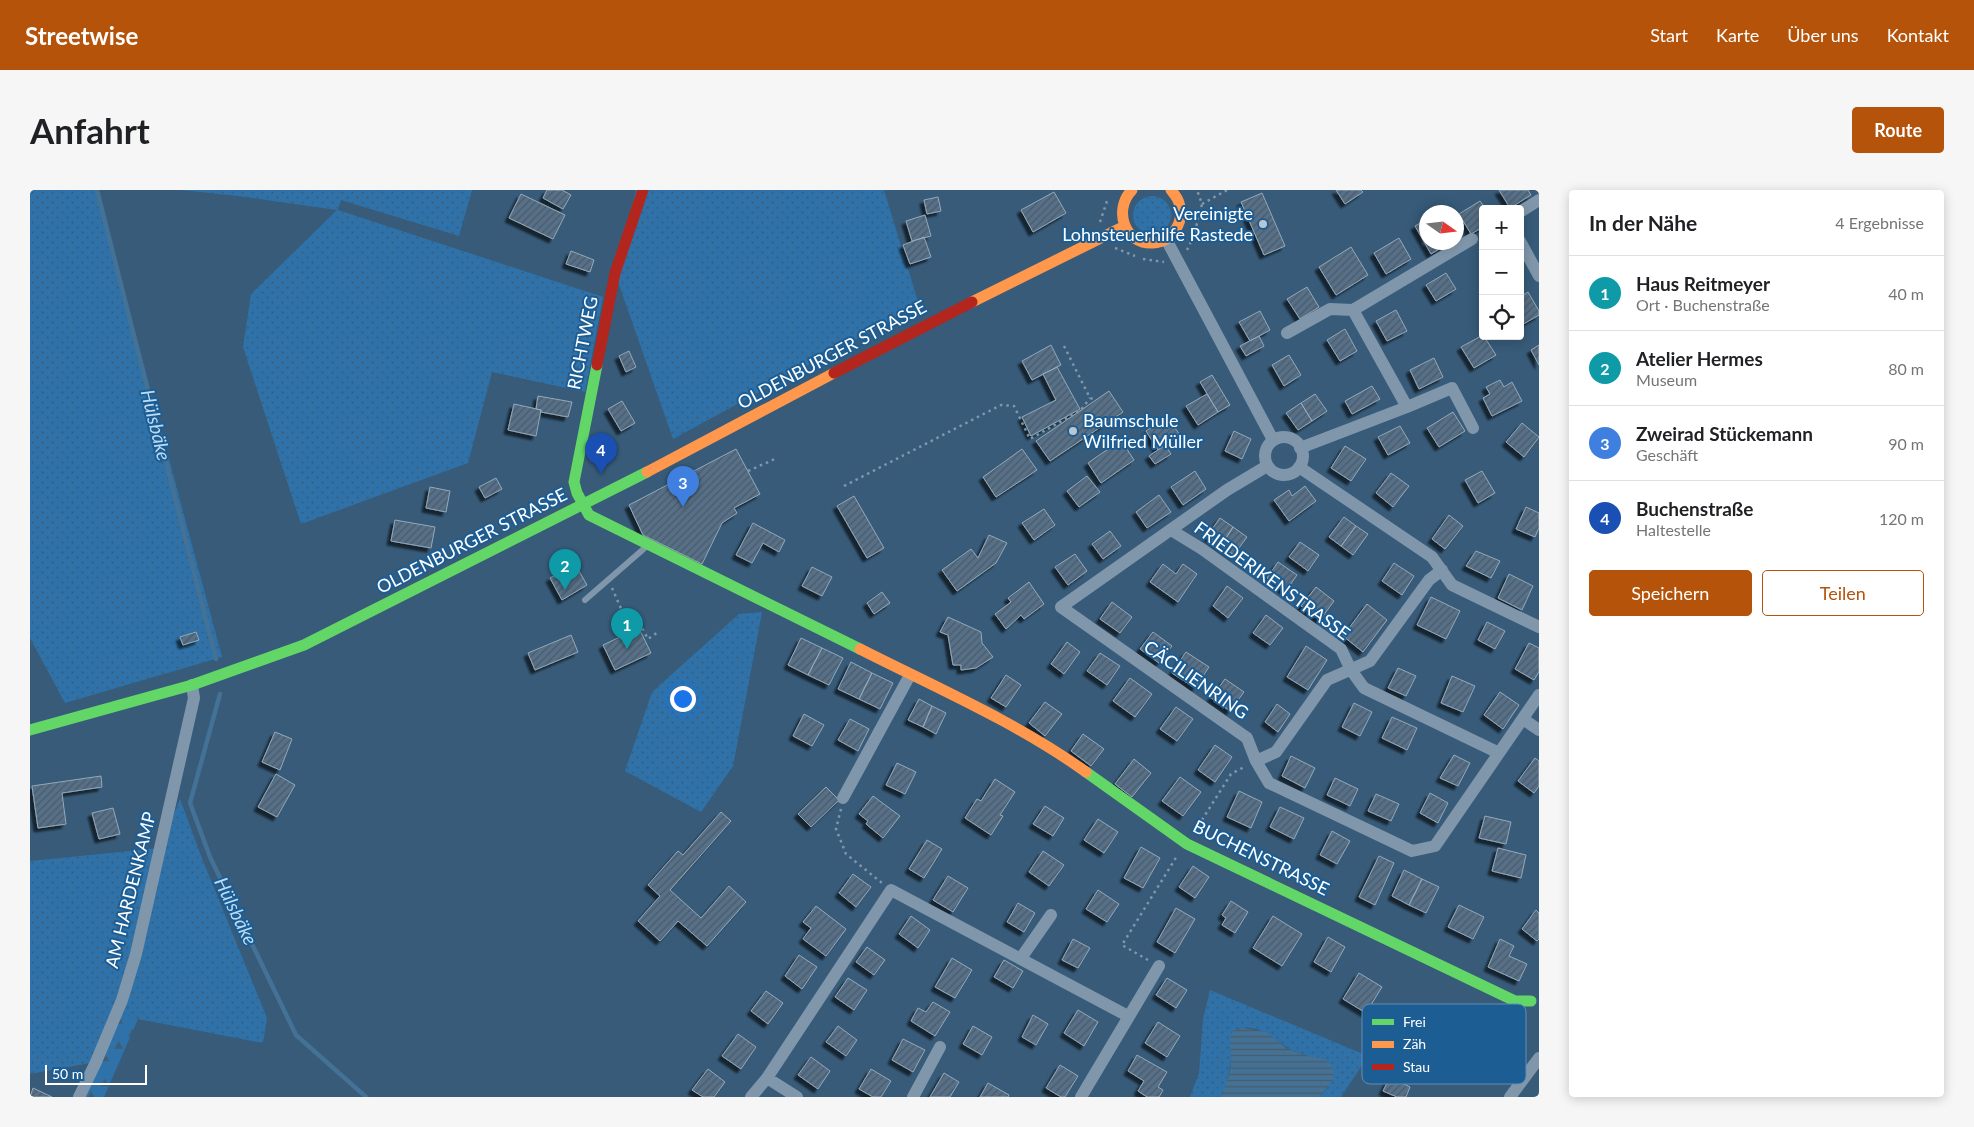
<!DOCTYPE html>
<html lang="de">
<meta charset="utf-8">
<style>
body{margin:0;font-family:Lato,sans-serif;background:#f6f6f6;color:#202124}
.controls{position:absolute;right:15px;top:15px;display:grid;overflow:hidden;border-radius:5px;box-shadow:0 2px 12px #0003}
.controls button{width:45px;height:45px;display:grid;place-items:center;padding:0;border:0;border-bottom:1px solid #e0e0e0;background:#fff;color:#202124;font:25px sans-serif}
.compass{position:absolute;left:1389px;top:15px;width:45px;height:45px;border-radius:50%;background:#fff;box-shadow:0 2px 12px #0003;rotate:104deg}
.scale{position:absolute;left:15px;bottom:12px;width:102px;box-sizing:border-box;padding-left:5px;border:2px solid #fff;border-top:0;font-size:14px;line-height:18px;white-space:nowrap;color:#fff;-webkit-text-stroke:4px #1c5d94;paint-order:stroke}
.you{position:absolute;left:652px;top:508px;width:18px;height:18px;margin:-12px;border:4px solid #fff;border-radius:50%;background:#1a73e8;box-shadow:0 0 0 8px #1a73e833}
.badge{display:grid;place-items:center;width:32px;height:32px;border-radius:50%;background:#b45309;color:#fff;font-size:16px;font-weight:700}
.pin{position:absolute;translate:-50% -41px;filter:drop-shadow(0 1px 2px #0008)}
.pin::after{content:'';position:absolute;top:26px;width:18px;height:15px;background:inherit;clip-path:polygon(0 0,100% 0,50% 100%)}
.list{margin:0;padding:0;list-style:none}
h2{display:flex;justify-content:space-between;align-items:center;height:65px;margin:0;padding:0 20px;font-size:21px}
h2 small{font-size:16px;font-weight:400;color:#757577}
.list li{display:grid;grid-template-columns:32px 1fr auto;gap:15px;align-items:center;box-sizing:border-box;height:75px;padding:0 20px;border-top:1px solid #e0e0e0}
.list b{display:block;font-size:19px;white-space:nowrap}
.list p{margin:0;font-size:16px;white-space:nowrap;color:#757577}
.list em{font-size:16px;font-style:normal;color:#757577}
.actions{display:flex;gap:10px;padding:15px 20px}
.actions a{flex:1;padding:11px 0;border:1px solid #b45309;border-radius:5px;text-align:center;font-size:18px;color:#b45309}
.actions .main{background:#b45309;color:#fff}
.icon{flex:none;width:28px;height:28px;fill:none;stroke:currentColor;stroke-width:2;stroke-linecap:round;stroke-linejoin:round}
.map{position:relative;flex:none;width:1509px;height:907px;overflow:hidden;border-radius:5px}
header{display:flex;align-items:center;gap:30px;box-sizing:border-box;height:70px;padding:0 25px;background:#b45309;color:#fff}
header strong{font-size:24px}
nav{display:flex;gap:28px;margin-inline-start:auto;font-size:18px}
.intro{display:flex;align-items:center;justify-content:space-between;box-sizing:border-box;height:120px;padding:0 30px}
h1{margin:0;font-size:35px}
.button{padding:12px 22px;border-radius:5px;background:#b45309;color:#fff;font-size:18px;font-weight:700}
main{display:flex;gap:30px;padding:0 30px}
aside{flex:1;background:#fff;border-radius:5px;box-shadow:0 2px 12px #0003}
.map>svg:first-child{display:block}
</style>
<header>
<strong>Streetwise</strong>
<nav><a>Start</a><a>Karte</a><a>Über uns</a><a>Kontakt</a></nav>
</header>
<div class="intro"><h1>Anfahrt</h1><a class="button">Route</a></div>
<main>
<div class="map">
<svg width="1509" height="907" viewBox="0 0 1509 907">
<defs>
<pattern id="grass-dots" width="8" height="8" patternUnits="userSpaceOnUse" patternTransform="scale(1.25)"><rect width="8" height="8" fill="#2e72a9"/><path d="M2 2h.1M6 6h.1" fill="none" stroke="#3e5d76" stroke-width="1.8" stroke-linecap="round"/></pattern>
<pattern id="forest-firs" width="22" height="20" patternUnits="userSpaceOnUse" patternTransform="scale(1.25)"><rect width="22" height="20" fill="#2e72a9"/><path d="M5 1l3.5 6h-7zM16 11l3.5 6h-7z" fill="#3e5d76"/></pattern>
<pattern id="water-rules" width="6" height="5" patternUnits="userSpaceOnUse" patternTransform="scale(1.25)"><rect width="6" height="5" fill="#447196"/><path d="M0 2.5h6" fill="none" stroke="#495b6a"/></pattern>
<pattern id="building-hatch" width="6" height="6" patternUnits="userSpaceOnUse" patternTransform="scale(1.25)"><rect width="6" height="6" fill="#547088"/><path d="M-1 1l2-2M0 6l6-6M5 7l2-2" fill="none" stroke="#4f5a64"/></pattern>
<filter id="shadow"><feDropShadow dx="-4" dy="4" stdDeviation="1" flood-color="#0009"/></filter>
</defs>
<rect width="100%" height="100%" fill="#375b79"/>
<path fill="url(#grass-dots)" d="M0,0H67L192,467L35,513L0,448Z
M151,0H442L429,46L311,10L308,20L573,107L555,202L462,182L438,273L271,334L213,157L221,104L307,20L208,6Z
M606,0H854L889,115L643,249L585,83Z
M1103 25a19 19 0 1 1 38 0a19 19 0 1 1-38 0Z
M732,422L703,576L671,622L595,581L622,502L709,424Z
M150,609L173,671L237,828L233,853L108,829L83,819L60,873L0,884V671L130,658Z
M1180,800L1338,866L1311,907H1289L1296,899L1294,869C1281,867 1267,864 1256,857C1238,846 1230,834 1206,839L1197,894L1191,907H1160L1169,883L1173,829Z"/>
<path fill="url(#forest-firs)" d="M92,823L108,829L74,907H55Z"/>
<path fill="url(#water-rules)" d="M1213,838L1236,842L1256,858L1273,865L1294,869L1301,875L1304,883L1302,891L1289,907H1191C1196,896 1200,884 1201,872C1202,862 1198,851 1202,843C1205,839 1209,839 1213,838Z"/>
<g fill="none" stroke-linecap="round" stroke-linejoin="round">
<path stroke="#447196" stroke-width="4.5" d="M67,0L186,469
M190,504L160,613L180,667L266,845L336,907"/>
</g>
<path fill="url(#building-hatch)" stroke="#94a9b9" filter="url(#shadow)" d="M517,0H532L541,5L533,19L513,8Z
M1306,0H1331L1333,2L1315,14Z
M1469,0H1498L1501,5L1480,18Z
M1024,2L1036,23L1003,42L991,20Z
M1232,3L1255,56L1234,65L1211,12Z
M491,4L535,25L523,49L479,28Z
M908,7L911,21L897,24L894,10Z
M1450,11L1456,19H1453V37L1441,44L1429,24Z
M895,25L901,46L882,51L876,31Z
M1396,30V52H1414L1416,55L1401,64L1385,36Z
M894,47L901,67L880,74L873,55Z
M1369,48L1381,69L1356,84L1344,63Z
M1321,57L1338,85L1306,105L1289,77Z
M541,61L564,70L560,82L536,74Z
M1416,83L1426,99L1406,111L1396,95Z
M1277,97L1289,117L1270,129L1257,109Z
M1498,102L1509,121V125L1490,136V107Z
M1366,120L1377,141L1357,151L1346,131Z
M1230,121L1240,140L1220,151L1209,132Z
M1315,139L1327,161L1310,171L1297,150Z
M1453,145L1466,165L1444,178L1431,157Z
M1229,146L1234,156L1216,166L1210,156Z
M1021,155L1031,175L1002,190L992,171Z
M1509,155V175L1501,160Z
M599,161L606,177L596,182L589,166Z
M1259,165L1271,185L1254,196L1242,175Z
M1404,168L1413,187L1389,199L1380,180Z
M1027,177L1050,219L1001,246L992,227L1026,210L1013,184Z
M1182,185L1200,215L1188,222L1170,192Z
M1470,190L1474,197L1482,192L1492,211L1462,226L1453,208L1460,204L1456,197Z
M1342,196L1350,209L1322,224L1315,211Z
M1079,201L1093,222L1020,271L1006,251Z
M1177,204L1188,222L1168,235L1156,216Z
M1285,204L1297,221L1282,231L1271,213Z
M508,206L542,212L538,227L511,222V220L506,219Z
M592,211L605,233L591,241L578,219Z
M1271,213L1282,231L1268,240L1256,223Z
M484,214L511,220L506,246L478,240Z
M1423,222L1435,241L1409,257L1397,238Z
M1137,227L1150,245L1128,260L1116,241Z
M1492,233L1509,247L1494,267L1476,252Z
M1370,236L1380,253L1358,265L1348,247Z
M1204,241L1221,249L1212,269L1195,261Z
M1091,250L1104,270L1071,293L1058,273Z
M1135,255L1141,264L1125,274L1119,266Z
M1315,256L1336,269L1321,291L1301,278Z
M706,259L730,304L704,318L707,323L692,333L672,374L613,345L599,315Z
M992,259L1007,280L966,307L953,287Z
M1165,281L1176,299L1153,315L1141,297Z
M1452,281L1465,303L1448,313L1435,290Z
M1361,283L1379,296L1363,317L1346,303Z
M1057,286L1070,302L1049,317L1037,301Z
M466,288L472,299L455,308L449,297Z
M1275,296L1286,311L1259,331L1244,310L1259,300L1262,306Z
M400,297L420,301L416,322L396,318Z
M1129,305L1141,322L1117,338L1106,322Z
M824,306L854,358L837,368L807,316Z
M1496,317L1509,323V338L1505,347L1486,339Z
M1014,319L1025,335L1004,350L992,333Z
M1419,325L1433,336L1415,359L1402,349Z
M1314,327L1326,336L1311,356L1299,347Z
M1190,328L1203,337L1191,356L1177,346Z
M365,330L405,337L401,358L361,351Z
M723,333L755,350L749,362L733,353L722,373L706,365Z
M1326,336L1338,344L1323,365L1311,356Z
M1203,337L1217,347L1204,365L1191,356Z
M1080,341L1091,356L1073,369L1062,354Z
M959,345L977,353L966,373L927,401L912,380L941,359L948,368Z
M1270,352L1289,365L1278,381L1259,367Z
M1446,361L1470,371L1461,388L1436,376Z
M1045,364L1057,381L1038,395L1025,377Z
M1248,372L1267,385L1256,401L1237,388Z
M1364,373L1384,386L1372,405L1352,391Z
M545,374L557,395L532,410L520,388Z
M1133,374L1146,384L1153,374L1167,384L1148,412L1120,392Z
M782,377L802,387L792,406L772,396Z
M1479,384L1503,396L1492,420L1468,408Z
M999,392L1014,414L994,429L991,425L976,439L965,424L981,412L978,408Z
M1197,396L1213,408L1198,428L1183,416Z
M1286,397L1304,411L1290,430L1271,416Z
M852,402L860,413L844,424L837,413Z
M1401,407L1430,421L1416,449L1387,435Z
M1082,412L1102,427L1090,443L1070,429Z
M1337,414L1357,430L1333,462L1313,446Z
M1236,425L1253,438L1240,455L1223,443Z
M918,427L951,442L952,453L963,467L946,478L931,480V475H923L918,445L910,442Z
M1457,432L1475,441L1465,459L1448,450Z
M609,438L621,463L585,480L573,455Z
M166,442L169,450L153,455L150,447Z
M1123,442L1142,456L1129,473L1110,459Z
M541,445L548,462L505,480L498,463Z
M771,448L792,458L778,485L758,475Z
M1037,452L1050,462L1034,484L1021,474Z
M1499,453L1509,458V482L1504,490L1485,479Z
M1276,456L1297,470L1278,500L1257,487Z
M792,458L813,468L799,495L778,485Z
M1156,462L1179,477L1165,498L1142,483Z
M1070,463L1090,476L1077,495L1057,481Z
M821,472L842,483L829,509L808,499Z
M1368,478L1386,486L1376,506L1358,498Z
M842,483L863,493L850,519L829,509Z
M976,485L991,495L976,517L961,508Z
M1422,486L1445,496L1433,522L1411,513Z
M1100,488L1122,504L1105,527L1083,511Z
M1195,489L1214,502L1200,521L1181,508Z
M1470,502L1489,515L1473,539L1454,525Z
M889,509L902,516L893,537L878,530Z
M1015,512L1032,524L1015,546L999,533Z
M1324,513L1342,522L1330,546L1312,537Z
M1247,514L1260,524L1248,542L1235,532Z
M902,516L916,523L906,544L893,537Z
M1146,517L1163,529L1147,551L1130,539Z
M774,524L794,535L782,556L763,546Z
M1362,527L1387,538L1377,560L1352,548Z
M820,529L839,539L828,561L808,550Z
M245,542L262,549L250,580L232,572Z
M1053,544L1074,559L1061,576L1041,561Z
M1185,555L1202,567L1185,592L1168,580Z
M1424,565L1440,573L1428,596L1410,588Z
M1261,566L1285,578L1275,598L1252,586Z
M1505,568L1509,571V596L1504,603L1488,591Z
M1104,569L1121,583L1102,607L1085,594Z
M867,573L886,582L875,604L856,595Z
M246,584L265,595L247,627L228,617Z
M71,586L72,597L32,603L36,634L8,638L2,596Z
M1150,587L1171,602L1153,626L1132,611Z
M1305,588L1328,599L1320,616L1297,605Z
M965,589L985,602L970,625L973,626L961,645L935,628L947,609L951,611Z
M796,597L809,610L781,637L768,624Z
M1209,601L1232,612L1221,638L1197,627Z
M1400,603L1418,613L1408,633L1390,623Z
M1346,604L1369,614L1361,631L1338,621Z
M843,606L870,626L853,648L836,634L838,631L829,624Z
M1015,616L1034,628L1023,646L1003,634Z
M1250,617L1274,628L1264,649L1240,637Z
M83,618L90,644L69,649L62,623Z
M691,622L701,631L640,700L671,728L699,696L716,712L677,756L648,731L630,751L608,731L630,706L618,695L648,661L653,665Z
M1455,626L1481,632L1476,654L1449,648Z
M1068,629L1088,642L1074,663L1054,650Z
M1302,641L1320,651L1307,674L1290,665Z
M897,650L912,659L894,688L879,679Z
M1111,657L1130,668L1113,698L1094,688Z
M1468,658L1496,665L1491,688L1462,681Z
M1013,661L1034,675L1019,696L999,682Z
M1349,666L1364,673L1345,715L1329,707Z
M1163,676L1179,687L1165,708L1149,697Z
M1374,680L1392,689L1379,715L1362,706Z
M823,684L841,697L826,717L809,703Z
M918,686L938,698L923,722L903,710Z
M1392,689L1409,697L1396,723L1379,715Z
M1068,700L1089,714L1077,732L1056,719Z
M1201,711L1218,722L1205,743L1192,735L1196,728L1192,725Z
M988,713L1005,723L994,742L977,732Z
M1429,715L1454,727L1443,749L1418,737Z
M786,716L816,739L796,766L773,749L781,738L773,732Z
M1146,718L1165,729L1145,763L1127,752Z
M1506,720L1509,723V749L1507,751L1492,739Z
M881,726L900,740L888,758L869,744Z
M1243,726L1272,744L1252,776L1223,758Z
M1298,747L1315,757L1301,782L1284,772Z
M1043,749L1060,758L1048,778L1032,770Z
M1470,749L1484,756L1479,766L1497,774L1489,791L1458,777Z
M837,757L855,770L844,785L826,772Z
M769,765L787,777L772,799L755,786Z
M922,768L942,780L925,808L905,797Z
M974,770L993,781L983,798L964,787Z
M1329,783L1352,797L1336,823L1313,809Z
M818,788L837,800L824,820L805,807Z
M1137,788L1157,800L1146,818L1126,805Z
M736,801L753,813L738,834L721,821Z
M903,812L920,822L905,846L881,831L888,818L896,822Z
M1048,820L1068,832L1054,856L1034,843Z
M1003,825L1018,834L1006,855L992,847Z
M1128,832L1150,846L1137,867L1115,853Z
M808,836L827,850L816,866L796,852Z
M943,836L962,847L952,865L933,854Z
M708,844L726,857L711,879L692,866Z
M873,849L895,860L883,882L862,870Z
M1107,865L1137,882L1128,897L1133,900L1129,907H1117L1108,901L1114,891L1098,881Z
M781,867L800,881L788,899L768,885Z
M1030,875L1048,886L1035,907H1031L1016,898Z
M678,879L695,892L684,907H673L662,900Z
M841,879L861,891L851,907H843L829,899Z
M914,883L929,892L920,907H900Z
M1360,887L1380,897L1376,907H1367L1353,901Z
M958,893L979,905L978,907H950Z
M3,898L22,907H0Z"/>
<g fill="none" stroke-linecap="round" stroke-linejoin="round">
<path stroke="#8097ab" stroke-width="2.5" stroke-dasharray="2.5 4" stroke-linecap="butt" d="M1172,14L1197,0
M1070,32L1077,11
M1085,58L1105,66
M1157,60L1164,45L1172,14L1167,0
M1113,69L1134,72
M1034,156L1060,208L1066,210
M718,281L745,269
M814,296L971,215L984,216L1000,249L1051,220L1060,208
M582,398L600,439
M601,442L600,439L610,434L618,449L628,442
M811,619L806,639L816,664L852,693
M1165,641L1201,584L1216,576
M1118,770L1092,755L1147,666"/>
<path stroke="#8097ab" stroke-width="6" d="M555,410L617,356"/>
<path stroke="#8097ab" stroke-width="12" d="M1490,22L1509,10
M1136,49L1243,250
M1490,51L1509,86
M1323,120L1442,49
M1257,143L1300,119L1323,120L1377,217L1270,258
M1377,217L1422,198L1443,238
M1235 266a19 19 0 1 1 38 0a19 19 0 1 1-38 0Z
M1237,276L1197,300L1031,417L1217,548L1226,571L1239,593L1382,661L1405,656L1509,505
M1269,277L1402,367L1422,395L1509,437
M1141,340L1172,359L1311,459L1321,480L1334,498L1469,563
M1493,529L1509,540
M1226,571L1246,562L1297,490L1340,471L1399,390L1412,380
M813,608L880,485
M991,768L1021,725
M49,907L66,872L92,810L106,764L164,508L162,495
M721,907L737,888
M767,907L737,888L861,700L1098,826
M883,907L910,857
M1051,907L1129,776
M1480,907L1509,868"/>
<path stroke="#63d668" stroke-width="11" d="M567,175L544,292L547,303L559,325L830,459
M0,540L162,495L274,455L617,282
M1056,582L1157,654L1485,811H1501"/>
<path stroke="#ff974d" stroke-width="11" d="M1102,0C1083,19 1094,55 1123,53C1143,52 1155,31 1149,13C1148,8 1144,4 1141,0
M942,112L1095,36
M617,282L804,183
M830,459C905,497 988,533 1056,582"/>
<path stroke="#b3261e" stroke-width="11" d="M567,175L585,83L613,0
M804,183L942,112"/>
</g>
<g fill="#b9c6d0" stroke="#1c5d94" stroke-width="2">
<circle cx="1233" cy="34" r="5"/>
<circle cx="1043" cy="241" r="5"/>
</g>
<g text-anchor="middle" stroke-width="4" stroke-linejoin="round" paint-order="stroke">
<g font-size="18" fill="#fff" stroke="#1c5d94" text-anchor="end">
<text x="1223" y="30">Vereinigte<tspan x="1223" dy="21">Lohnsteuerhilfe Rastede</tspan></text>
<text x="1053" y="237" text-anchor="start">Baumschule<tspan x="1053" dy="21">Wilfried Müller</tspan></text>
</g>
<g font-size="18" fill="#fff" stroke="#1c5d94">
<text transform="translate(553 153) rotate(-79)" y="6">RICHTWEG</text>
<text transform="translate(802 165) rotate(-28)" y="6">OLDENBURGER STRASSE</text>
<text transform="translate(442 351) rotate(-27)" y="6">OLDENBURGER STRASSE</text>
<text transform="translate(1242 391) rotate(36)" y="6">FRIEDERIKENSTRASSE</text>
<text transform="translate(1166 490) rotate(35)" y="6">CÄCILIENRING</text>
<text transform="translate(1231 668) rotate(26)" y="6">BUCHENSTRASSE</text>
<text transform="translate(101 700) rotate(-76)" y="6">AM HARDENKAMP</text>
</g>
<g font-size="19" font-style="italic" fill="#bbdcf5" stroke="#1c5d94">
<text transform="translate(126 235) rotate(76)" y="7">Hülsbäke</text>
<text transform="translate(206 721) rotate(64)" y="7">Hülsbäke</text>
</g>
</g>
<rect x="1332" y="814" width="164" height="80" rx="8" fill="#1c5d94" stroke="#608eb4" stroke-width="1"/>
<rect x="1342" y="829" width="22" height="6" fill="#63d668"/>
<rect x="1342" y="851" width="22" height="7" fill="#ff974d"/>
<rect x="1342" y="874" width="22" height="6" fill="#b3261e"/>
<g font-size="14" fill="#fff">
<text x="1373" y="837">Frei</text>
<text x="1373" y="859">Zäh</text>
<text x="1373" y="882">Stau</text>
</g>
</svg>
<div class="controls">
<button>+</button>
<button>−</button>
<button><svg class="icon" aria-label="locate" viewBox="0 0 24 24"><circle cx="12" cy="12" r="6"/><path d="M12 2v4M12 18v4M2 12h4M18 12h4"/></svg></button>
</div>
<svg class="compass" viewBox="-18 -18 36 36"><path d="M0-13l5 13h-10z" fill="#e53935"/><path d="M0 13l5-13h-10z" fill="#757577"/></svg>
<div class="scale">50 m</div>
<div class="you"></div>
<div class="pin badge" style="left:597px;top:459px;background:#0f9aa8">1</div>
<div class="pin badge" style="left:535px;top:400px;background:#0f9aa8">2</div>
<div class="pin badge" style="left:653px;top:317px;background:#3f7fe0">3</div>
<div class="pin badge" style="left:571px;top:284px;background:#1a4fb4">4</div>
</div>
<aside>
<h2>In der Nähe<small>4 Ergebnisse</small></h2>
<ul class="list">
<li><span class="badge" style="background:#0f9aa8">1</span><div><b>Haus Reitmeyer</b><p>Ort · Buchenstraße</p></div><em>40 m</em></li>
<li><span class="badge" style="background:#0f9aa8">2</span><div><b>Atelier Hermes</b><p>Museum</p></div><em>80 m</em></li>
<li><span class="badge" style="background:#3f7fe0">3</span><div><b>Zweirad Stückemann</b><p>Geschäft</p></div><em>90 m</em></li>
<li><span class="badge" style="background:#1a4fb4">4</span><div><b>Buchenstraße</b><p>Haltestelle</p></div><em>120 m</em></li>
</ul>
<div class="actions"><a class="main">Speichern</a><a>Teilen</a></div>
</aside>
</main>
